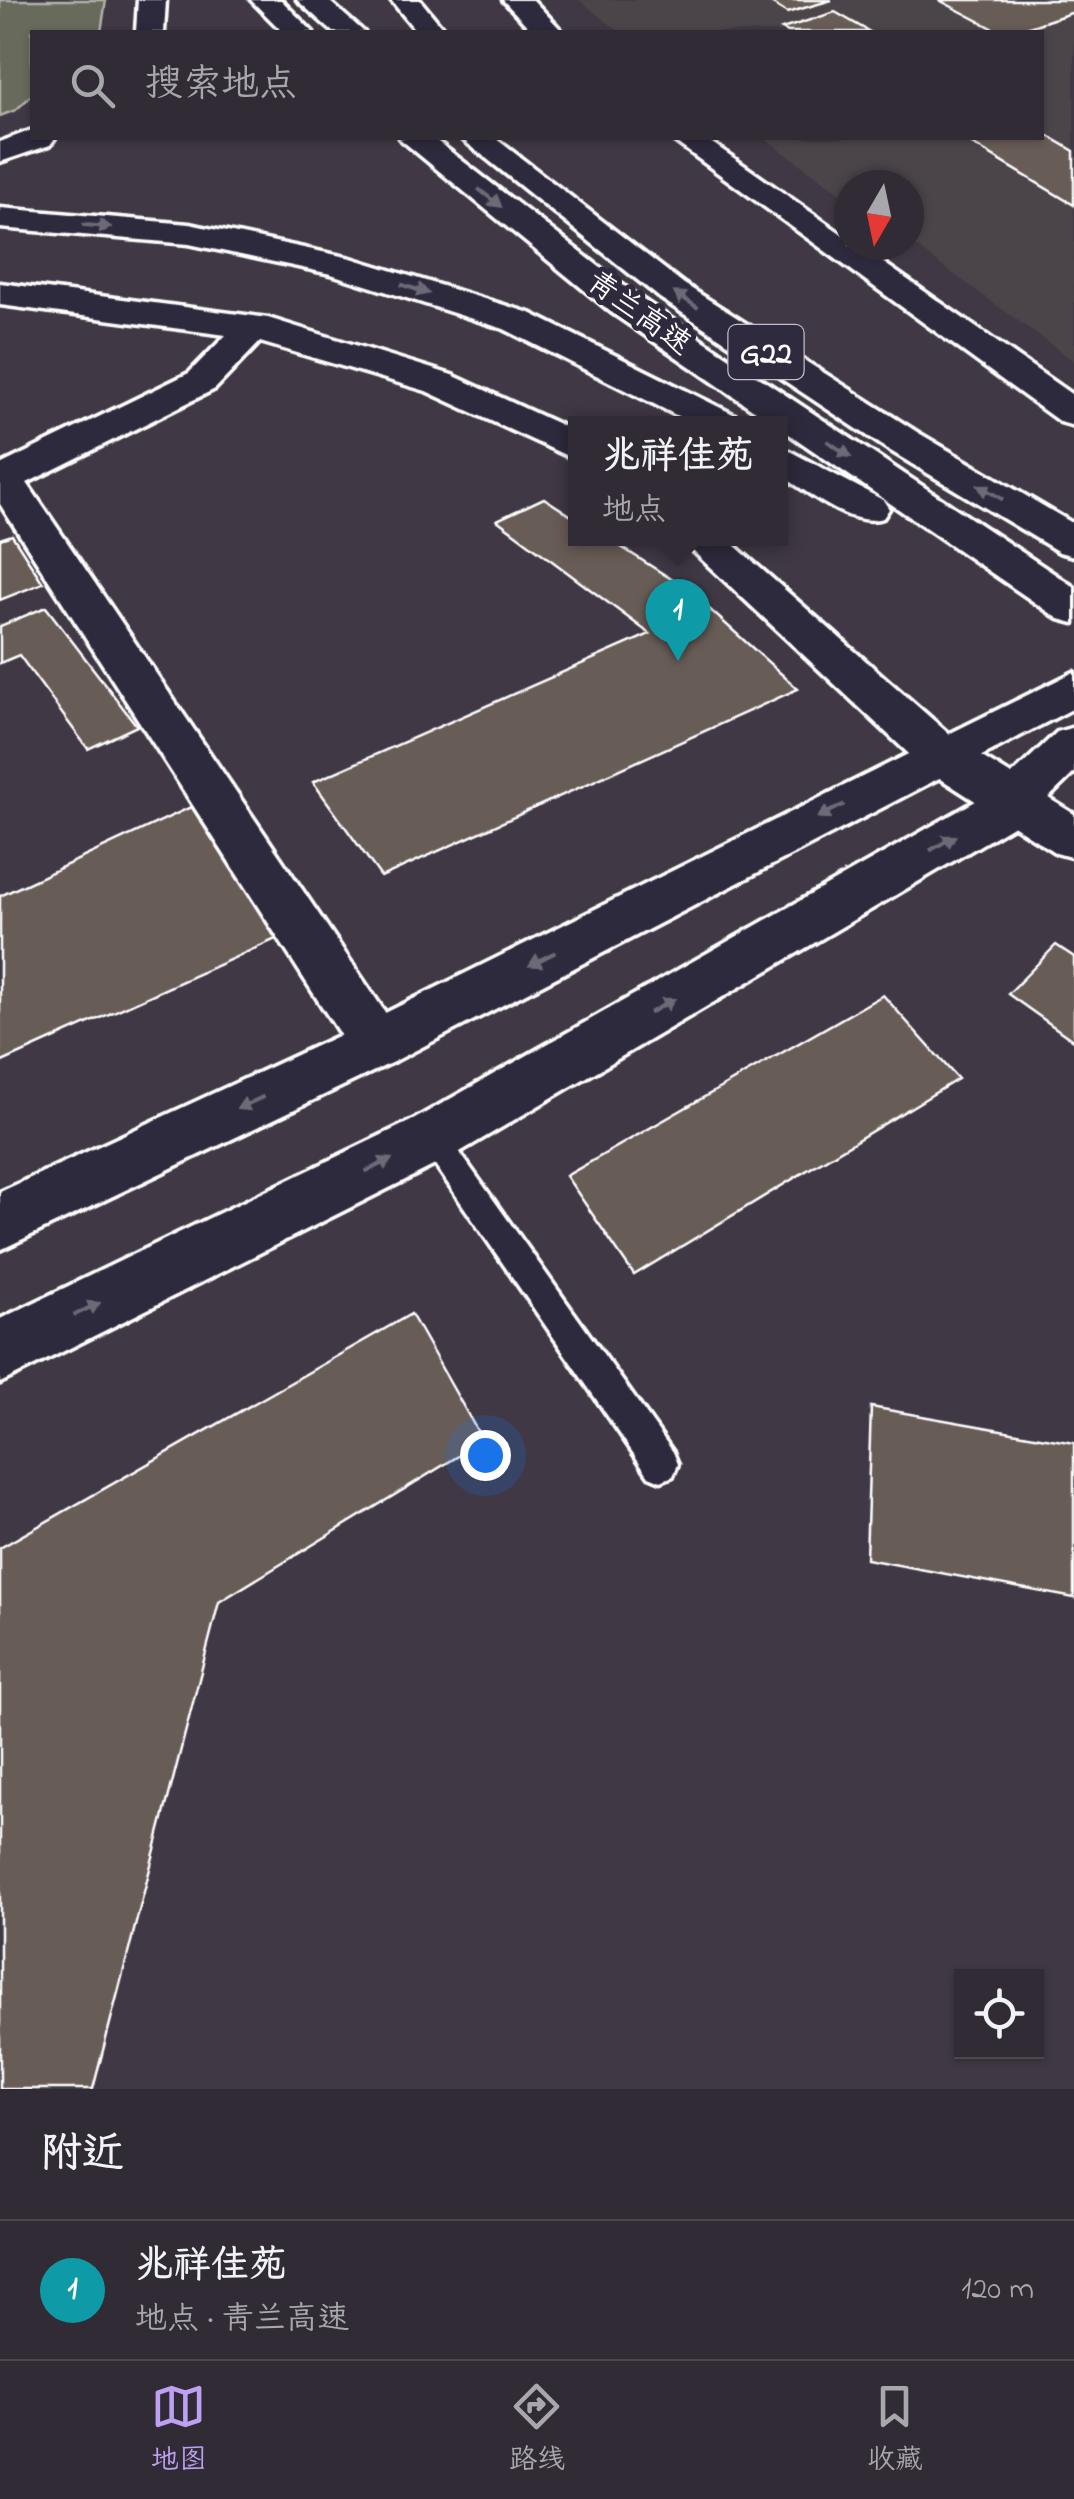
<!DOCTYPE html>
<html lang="zh">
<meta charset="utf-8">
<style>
body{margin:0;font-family:"Indie Flower","LXGW WenKai TC",sans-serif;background:#38333c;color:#f1f3f6}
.controls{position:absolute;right:30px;bottom:30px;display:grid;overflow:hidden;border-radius:0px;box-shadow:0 2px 8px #0004}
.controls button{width:90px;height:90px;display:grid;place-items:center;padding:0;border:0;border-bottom:2px solid #4b474f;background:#302b34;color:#f1f3f6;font:50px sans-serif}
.compass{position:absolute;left:834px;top:170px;width:90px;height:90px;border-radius:50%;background:#302b34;box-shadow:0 2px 8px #0004;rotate:189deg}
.you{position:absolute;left:485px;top:1455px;width:35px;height:35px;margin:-25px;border:8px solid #fff;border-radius:50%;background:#1a73e8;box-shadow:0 0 0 15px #1a73e833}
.badge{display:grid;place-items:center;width:65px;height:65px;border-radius:50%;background:#bca0f2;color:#fff;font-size:32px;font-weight:700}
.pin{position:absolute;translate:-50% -82px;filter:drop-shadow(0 2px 5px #0008)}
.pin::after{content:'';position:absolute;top:52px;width:35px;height:30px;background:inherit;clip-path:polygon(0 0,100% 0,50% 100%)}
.popup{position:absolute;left:568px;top:416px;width:220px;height:130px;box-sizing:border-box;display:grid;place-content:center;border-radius:0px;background:#302b34;filter:drop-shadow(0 2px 8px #0005);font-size:32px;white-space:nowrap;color:#a8a7ac}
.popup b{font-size:38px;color:#f1f3f6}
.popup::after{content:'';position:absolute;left:50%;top:100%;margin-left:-20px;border:20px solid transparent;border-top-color:#302b34}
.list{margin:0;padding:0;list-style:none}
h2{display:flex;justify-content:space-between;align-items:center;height:130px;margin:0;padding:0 40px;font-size:42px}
h2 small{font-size:32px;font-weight:400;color:#a8a7ac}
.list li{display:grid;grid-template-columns:65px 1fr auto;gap:30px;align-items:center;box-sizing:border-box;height:140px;padding:0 40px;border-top:2px solid #4b474f}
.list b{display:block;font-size:38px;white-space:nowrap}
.list p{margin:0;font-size:32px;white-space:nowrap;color:#a8a7ac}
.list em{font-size:32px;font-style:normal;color:#a8a7ac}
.icon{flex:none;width:55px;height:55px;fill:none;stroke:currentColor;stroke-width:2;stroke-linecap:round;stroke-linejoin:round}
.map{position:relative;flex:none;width:1074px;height:2089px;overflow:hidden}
.search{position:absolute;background:#302b34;box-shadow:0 2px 8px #0004;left:30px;right:30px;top:30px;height:110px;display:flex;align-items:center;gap:25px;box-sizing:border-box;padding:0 35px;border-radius:0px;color:#a8a7ac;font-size:38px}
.sheet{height:270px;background:#302b34}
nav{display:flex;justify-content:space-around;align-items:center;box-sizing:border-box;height:140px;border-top:2px solid #4b474f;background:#302b34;font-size:28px;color:#a8a7ac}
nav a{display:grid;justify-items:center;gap:5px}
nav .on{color:#bca0f2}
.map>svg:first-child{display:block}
</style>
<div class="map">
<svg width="1074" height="2089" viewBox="0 0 1074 2089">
<rect width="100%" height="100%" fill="#403945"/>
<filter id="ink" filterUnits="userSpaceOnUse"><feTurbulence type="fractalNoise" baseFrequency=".01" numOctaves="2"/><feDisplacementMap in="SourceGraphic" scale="20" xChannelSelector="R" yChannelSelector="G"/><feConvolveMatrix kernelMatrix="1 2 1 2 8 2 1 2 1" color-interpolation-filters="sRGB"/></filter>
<g filter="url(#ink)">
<path fill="#4c444a" d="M579,0H1074V361L909,242V185H849V199L764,138H1042V32H620Z"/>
<path fill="#676a5b" stroke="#b3b4ad" stroke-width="2.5" d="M0,0H106L101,32H32V95L16,110L0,116Z"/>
<path fill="#685c57" stroke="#fff" stroke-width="2.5" d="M766,0H832L787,13Z
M939,0H1074V12L1014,32H1000Z
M835,12L870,32H788L782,29Z
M1042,132L1074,151V205L962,138H1042Z
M544,498L576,519V538H607L687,589L798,689L381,877L313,782L650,634L497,520Z
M12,535L43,583L0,600V539Z
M46,607L137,726L88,749L19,655L0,663V626Z
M195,805L276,939L0,1063V896Z
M1056,945L1074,957V1041L1008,994Z
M883,995L958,1079L634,1275L566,1176Z
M411,1314L483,1441L219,1602L93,2089H0V1548Z
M871,1407L1074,1443V1598L866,1559Z"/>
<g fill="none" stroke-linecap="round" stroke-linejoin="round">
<defs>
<path id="service" d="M433,1125L443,1129L673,1452L678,1464L673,1476L661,1481L649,1476L423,1147L419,1138L423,1129Z"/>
<path id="minor" d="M503,0H533L563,32H533Z
M670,138H705L849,239V245H858L1074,396V426L1060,422Z
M0,283L268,318L452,375L576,432V460L426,391L260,342L215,389L27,483L395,1027L403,1044L395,1061L376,1068L357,1061L0,504V465L189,373L226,335L0,305Z
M679,538H726L958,742L1074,814V858L1056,853L924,768Z"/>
<path id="secondary" d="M1074,672V708L395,1061L0,1250V1192L357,1027Z
M1074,727V773L1031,815L453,1156L0,1383V1319L413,1120L997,789L1057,732Z"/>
<path id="motorway" d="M138,0H166L164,32H136Z
M251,0H281L313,32H283Z
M297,0H328L364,32H333Z
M391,0H420L446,32H417Z
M32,130V138H55L50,145L0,162V142Z
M399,138H433L637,296L1074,587V623L1059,619L611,312Z
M461,138H495L684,284L917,432L1074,524V556L1059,552L889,450L660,298Z
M0,208L189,224L351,258L530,313L735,415L740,423H692L504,329L331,274L189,244L0,228Z
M780,446L883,500L889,509L883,518C849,528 810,492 780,475Z"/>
</defs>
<use href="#service" stroke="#fff" stroke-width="7"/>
<use href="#minor" stroke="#fff" stroke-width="7"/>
<use href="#secondary" stroke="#fff" stroke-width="7"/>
<use href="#motorway" stroke="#fff" stroke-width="7"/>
<use href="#service" fill="#2f2a3d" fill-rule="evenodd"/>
<use href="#minor" fill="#2f2a3d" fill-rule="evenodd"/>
<use href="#secondary" fill="#2f2a3d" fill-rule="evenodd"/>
<use href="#motorway" fill="#2f2a3d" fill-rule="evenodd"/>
</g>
<defs><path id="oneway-solid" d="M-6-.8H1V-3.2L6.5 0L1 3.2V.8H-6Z" transform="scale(2.5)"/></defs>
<g fill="#6d6a77">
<use href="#oneway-solid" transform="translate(490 198) rotate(38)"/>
<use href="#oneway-solid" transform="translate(97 226) rotate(5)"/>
<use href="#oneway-solid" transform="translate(415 289) rotate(18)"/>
<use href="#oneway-solid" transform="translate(686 300) rotate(-147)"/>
<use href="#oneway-solid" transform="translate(839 449) rotate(34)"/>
<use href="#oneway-solid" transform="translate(990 492) rotate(-150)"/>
<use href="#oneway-solid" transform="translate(831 811) rotate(153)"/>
<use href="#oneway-solid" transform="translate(943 843) rotate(-30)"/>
<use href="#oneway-solid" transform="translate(542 959) rotate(153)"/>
<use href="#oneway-solid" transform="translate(662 1006) rotate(-30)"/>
<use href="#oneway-solid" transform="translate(250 1103) rotate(155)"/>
<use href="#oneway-solid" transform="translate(379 1165) rotate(-26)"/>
<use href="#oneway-solid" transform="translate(87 1309) rotate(-26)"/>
</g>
</g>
<g text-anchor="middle" stroke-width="10" stroke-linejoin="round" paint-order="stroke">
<g font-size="30" fill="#fff" stroke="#2f2a3d">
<text transform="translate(640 312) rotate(36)" y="10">青兰高速</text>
</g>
<rect fill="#2f2a3d" stroke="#c1bfc5" stroke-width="2.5" x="728.5" y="325" width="75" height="54" rx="8"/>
<g font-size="32" font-weight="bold" fill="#fff">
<text x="766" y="363">G22</text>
</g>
</g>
</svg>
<div class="controls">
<button><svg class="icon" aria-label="locate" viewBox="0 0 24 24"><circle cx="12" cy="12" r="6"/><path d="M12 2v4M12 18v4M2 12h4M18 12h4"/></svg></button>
</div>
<svg class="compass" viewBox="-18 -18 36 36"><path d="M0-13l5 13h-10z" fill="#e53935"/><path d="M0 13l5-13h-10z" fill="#a8a7ac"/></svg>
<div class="you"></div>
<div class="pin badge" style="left:678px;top:661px;background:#0f9aa8">1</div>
<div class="popup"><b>兆祥佳苑</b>地点</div>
<div class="search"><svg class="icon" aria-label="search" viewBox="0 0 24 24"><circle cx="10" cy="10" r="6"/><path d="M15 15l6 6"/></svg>搜索地点</div>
</div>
<section class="sheet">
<h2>附近<small></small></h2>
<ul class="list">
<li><span class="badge" style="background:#0f9aa8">1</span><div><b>兆祥佳苑</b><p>地点 · 青兰高速</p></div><em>120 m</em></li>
</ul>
</section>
<nav>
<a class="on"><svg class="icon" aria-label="map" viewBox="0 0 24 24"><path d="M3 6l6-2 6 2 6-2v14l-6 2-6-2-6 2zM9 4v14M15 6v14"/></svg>地图</a>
<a><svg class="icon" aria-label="directions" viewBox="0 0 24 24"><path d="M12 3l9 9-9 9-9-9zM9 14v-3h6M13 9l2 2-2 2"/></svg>路线</a>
<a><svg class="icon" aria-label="saved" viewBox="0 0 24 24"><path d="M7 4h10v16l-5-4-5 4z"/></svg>收藏</a>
</nav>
